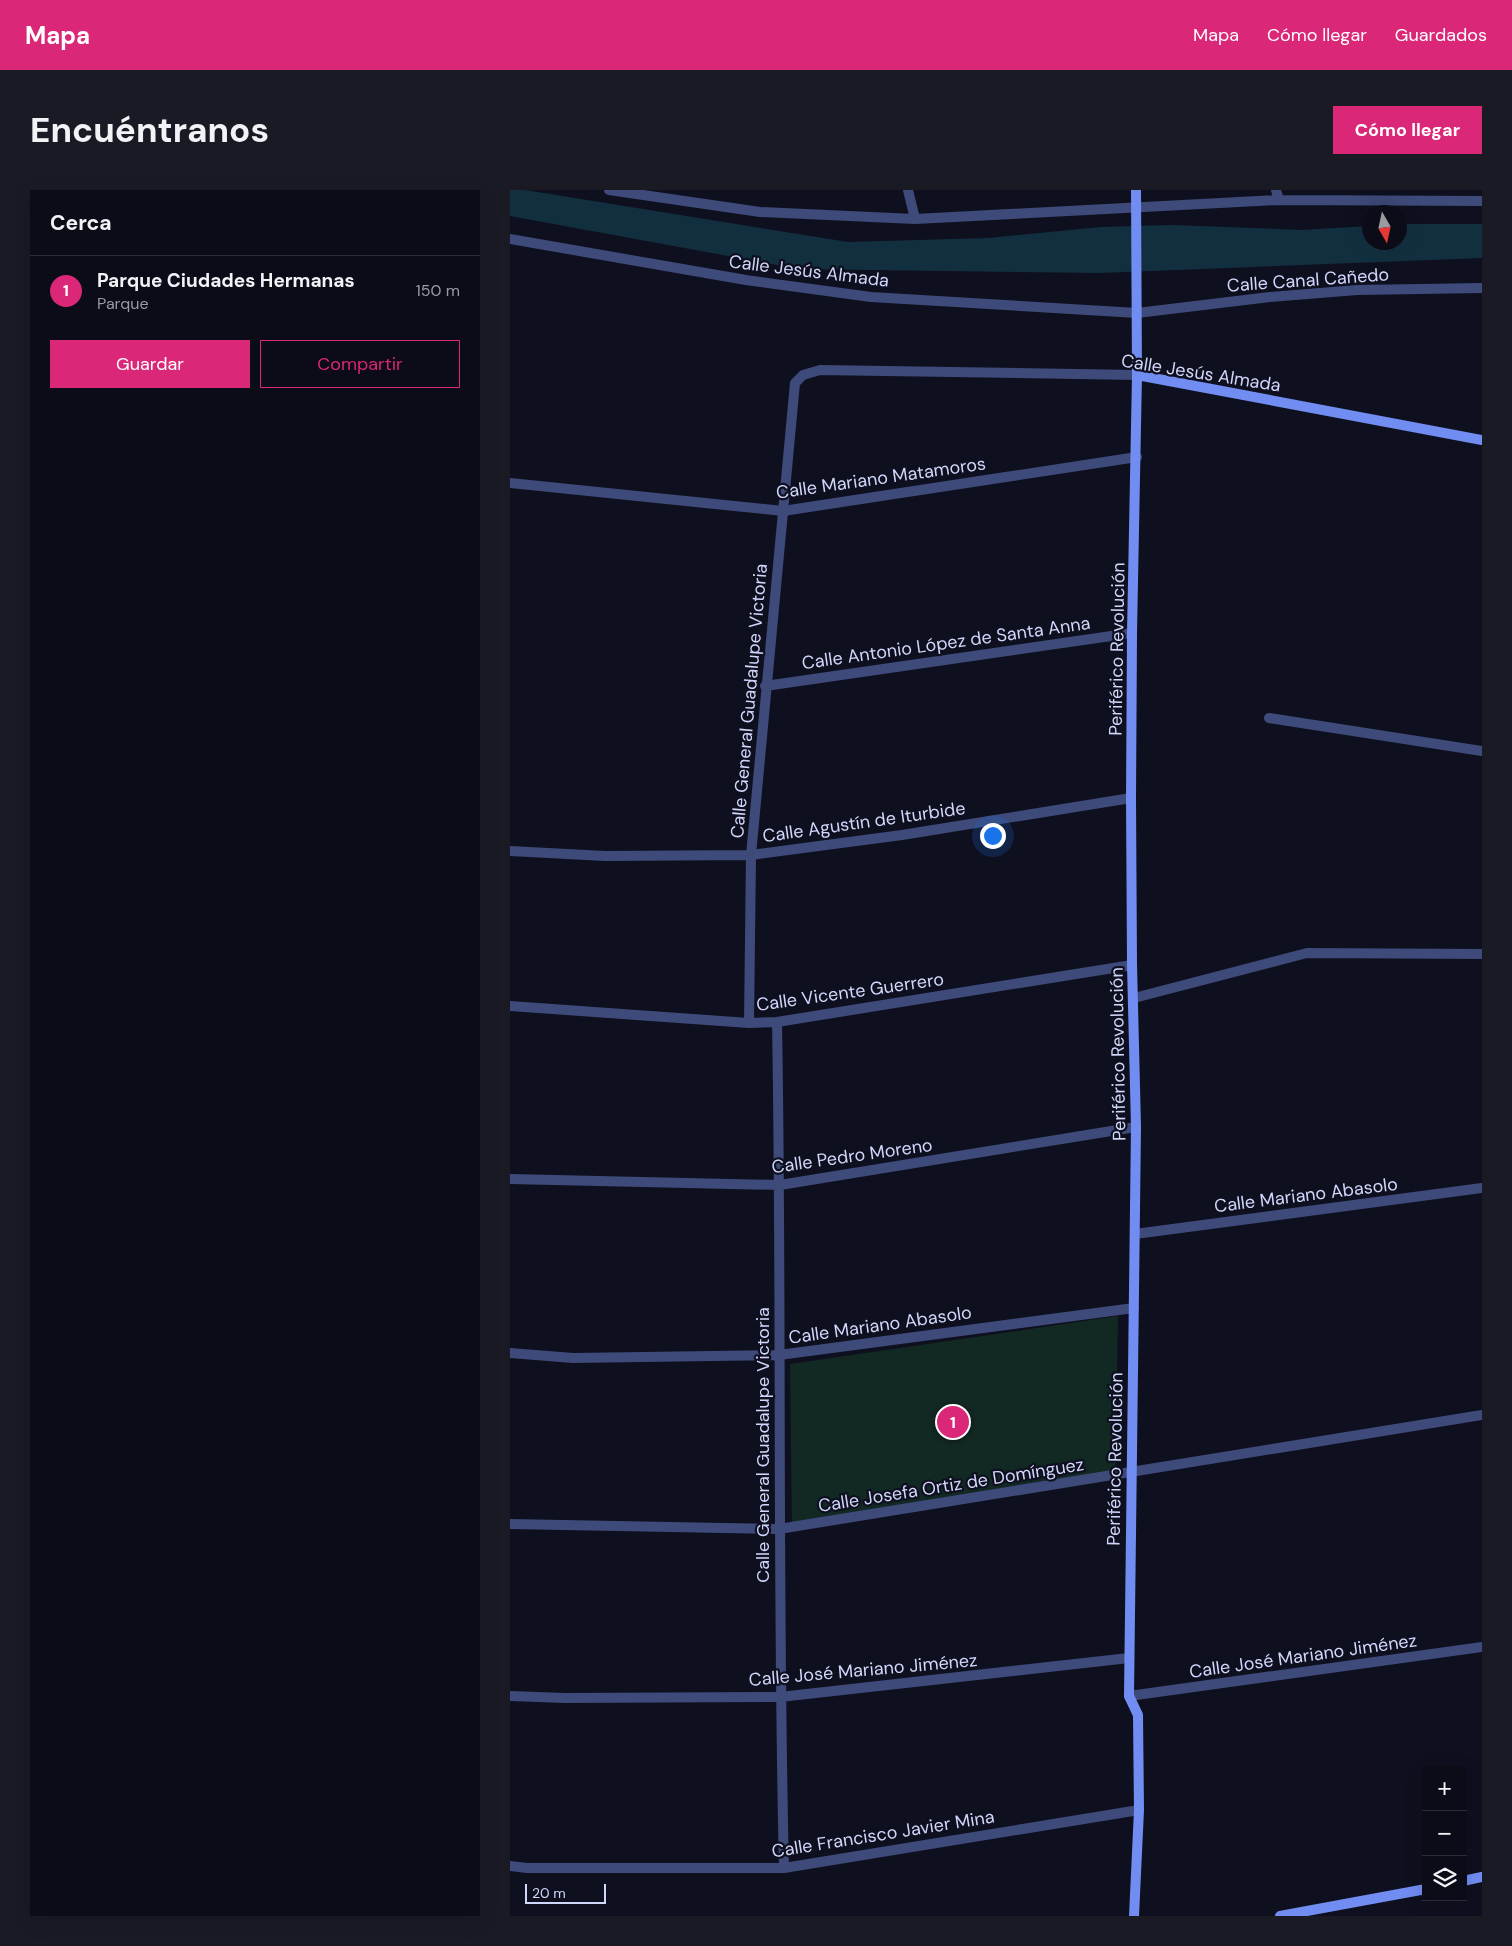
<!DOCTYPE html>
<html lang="es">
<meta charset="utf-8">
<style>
body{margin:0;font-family:"DM Sans",sans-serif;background:#191a24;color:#f1f3f6}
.controls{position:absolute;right:15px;bottom:15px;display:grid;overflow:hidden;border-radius:0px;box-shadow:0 5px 20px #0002}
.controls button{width:45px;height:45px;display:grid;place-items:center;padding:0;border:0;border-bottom:1px solid #2b2c36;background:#0b0c17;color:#f1f3f6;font:25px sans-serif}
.compass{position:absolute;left:852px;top:15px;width:45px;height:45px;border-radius:50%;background:#0b0c17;box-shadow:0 5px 20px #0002;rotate:171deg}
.scale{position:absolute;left:15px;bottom:12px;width:81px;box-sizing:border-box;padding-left:5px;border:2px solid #d1d6fb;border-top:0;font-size:14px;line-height:18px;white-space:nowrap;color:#d1d6fb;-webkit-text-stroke:4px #0f101f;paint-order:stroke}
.you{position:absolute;left:482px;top:645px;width:18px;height:18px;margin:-12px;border:4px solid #fff;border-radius:50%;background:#1a73e8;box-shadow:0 0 0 8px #1a73e833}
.badge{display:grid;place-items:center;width:32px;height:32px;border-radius:50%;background:#db2777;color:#fff;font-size:16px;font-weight:700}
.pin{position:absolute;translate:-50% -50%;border:2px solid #fff;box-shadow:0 1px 5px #0006}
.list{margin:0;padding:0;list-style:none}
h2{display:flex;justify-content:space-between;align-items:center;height:65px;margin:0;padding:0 20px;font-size:21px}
h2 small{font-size:16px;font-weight:400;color:#9a9ba1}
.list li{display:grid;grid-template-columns:32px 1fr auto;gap:15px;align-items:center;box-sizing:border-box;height:70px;padding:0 20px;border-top:1px solid #2b2c36}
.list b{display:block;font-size:19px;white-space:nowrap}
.list p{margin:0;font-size:16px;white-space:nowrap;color:#9a9ba1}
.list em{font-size:16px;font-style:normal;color:#9a9ba1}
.actions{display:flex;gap:10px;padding:15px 20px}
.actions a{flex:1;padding:11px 0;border:1px solid #db2777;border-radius:0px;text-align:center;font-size:18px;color:#db2777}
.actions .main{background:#db2777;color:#fff}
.icon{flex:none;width:28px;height:28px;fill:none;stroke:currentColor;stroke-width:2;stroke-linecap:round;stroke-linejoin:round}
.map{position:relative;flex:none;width:972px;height:1726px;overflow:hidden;border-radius:0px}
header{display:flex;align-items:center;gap:30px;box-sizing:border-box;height:70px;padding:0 25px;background:#db2777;color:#fff}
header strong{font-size:24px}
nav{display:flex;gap:28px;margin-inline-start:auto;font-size:18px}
.intro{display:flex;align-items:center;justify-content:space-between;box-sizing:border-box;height:120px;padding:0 30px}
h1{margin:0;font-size:35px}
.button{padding:12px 22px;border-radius:0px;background:#db2777;color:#fff;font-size:18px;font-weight:700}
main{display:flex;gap:30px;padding:0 30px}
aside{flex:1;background:#0b0c17;border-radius:0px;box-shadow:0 5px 20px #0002}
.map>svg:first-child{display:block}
</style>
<header>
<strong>Mapa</strong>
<nav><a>Mapa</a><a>Cómo llegar</a><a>Guardados</a></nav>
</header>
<div class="intro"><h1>Encuéntranos</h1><a class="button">Cómo llegar</a></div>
<main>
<aside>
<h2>Cerca<small></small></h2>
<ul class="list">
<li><span class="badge">1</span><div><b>Parque Ciudades Hermanas</b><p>Parque</p></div><em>150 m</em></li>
</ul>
<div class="actions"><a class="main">Guardar</a><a>Compartir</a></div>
</aside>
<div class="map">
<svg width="972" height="1726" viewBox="0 0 972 1726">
<rect width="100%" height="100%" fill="#0f101f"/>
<path fill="#122822" d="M608,1126L605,1290L282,1334L280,1174Z"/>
<path fill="#122f40" d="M0,0H15L338,52L478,48L591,37L663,35L792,40L859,36V52H889L890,34H972V68L590,83L289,79L0,26Z"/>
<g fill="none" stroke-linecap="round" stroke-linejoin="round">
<path stroke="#3e4a79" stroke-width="10" d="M759,528L972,561"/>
<path stroke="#3e4a79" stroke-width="10" d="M99,0L250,22L405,29L769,10L972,11
M398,0L405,29
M766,0L769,10
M0,49L236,90L361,107L627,123L760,107L847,100L972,98
M0,293L273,321L627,267
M255,496L622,443
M0,661L95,666L241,665L392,645L621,608
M624,808L797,763L972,764
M0,816L239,833L267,832L622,775
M267,832C272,1114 267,1396 274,1678
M239,833L241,665L285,193L293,185L310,180L627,185
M0,989L270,995L626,937
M625,1044L972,998
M0,1163L63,1168L269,1165L624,1118
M0,1334L269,1339L972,1225
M0,1506L55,1508L270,1507L619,1468
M619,1506L972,1457
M0,1676L17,1678H274L629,1620"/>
<path stroke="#718df1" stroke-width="10" d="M627,185L972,250
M953,1691L972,1687
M624,1726L629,1620L628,1525L619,1506L626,937L622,775L621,608L622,443L627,185L626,0
M770,1726L916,1699"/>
</g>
<g text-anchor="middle" stroke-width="4.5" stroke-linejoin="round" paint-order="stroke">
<g font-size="18" fill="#d1d6fb" stroke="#0f101f">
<text transform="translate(299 81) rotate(7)" y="6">Calle Jesús Almada</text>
<text transform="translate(798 90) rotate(-4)" y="6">Calle Canal Cañedo</text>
<text transform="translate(691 183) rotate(9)" y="6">Calle Jesús Almada</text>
<text transform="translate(371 288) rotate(-8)" y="6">Calle Mariano Matamoros</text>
<text transform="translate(436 453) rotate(-8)" y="6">Calle Antonio López de Santa Anna</text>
<text transform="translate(607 459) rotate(-89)" y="6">Periférico Revolución</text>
<text transform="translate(239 511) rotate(-85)" y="6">Calle General Guadalupe Victoria</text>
<text transform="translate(354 632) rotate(-8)" y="6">Calle Agustín de Iturbide</text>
<text transform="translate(340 802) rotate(-8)" y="6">Calle Vicente Guerrero</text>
<text transform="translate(608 864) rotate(-91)" y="6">Periférico Revolución</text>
<text transform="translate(342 966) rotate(-8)" y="6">Calle Pedro Moreno</text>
<text transform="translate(796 1005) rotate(-7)" y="6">Calle Mariano Abasolo</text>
<text transform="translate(370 1135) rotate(-8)" y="6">Calle Mariano Abasolo</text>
<text transform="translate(253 1255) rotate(-90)" y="6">Calle General Guadalupe Victoria</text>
<text transform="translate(605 1269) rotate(-89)" y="6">Periférico Revolución</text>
<text transform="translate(441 1295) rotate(-9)" y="6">Calle Josefa Ortiz de Domínguez</text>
<text transform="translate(793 1466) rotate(-8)" y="6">Calle José Mariano Jiménez</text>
<text transform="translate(353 1480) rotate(-5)" y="6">Calle José Mariano Jiménez</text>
<text transform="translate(373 1644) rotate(-9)" y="6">Calle Francisco Javier Mina</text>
</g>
</g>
</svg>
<div class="controls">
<button>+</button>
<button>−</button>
<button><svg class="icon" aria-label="layers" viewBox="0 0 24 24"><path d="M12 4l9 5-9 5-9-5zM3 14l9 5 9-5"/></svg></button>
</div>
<svg class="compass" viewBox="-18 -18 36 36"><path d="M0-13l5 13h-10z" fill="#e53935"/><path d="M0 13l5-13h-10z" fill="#9a9ba1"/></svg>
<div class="scale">20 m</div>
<div class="you"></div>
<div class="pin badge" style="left:443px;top:1232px">1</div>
</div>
</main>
